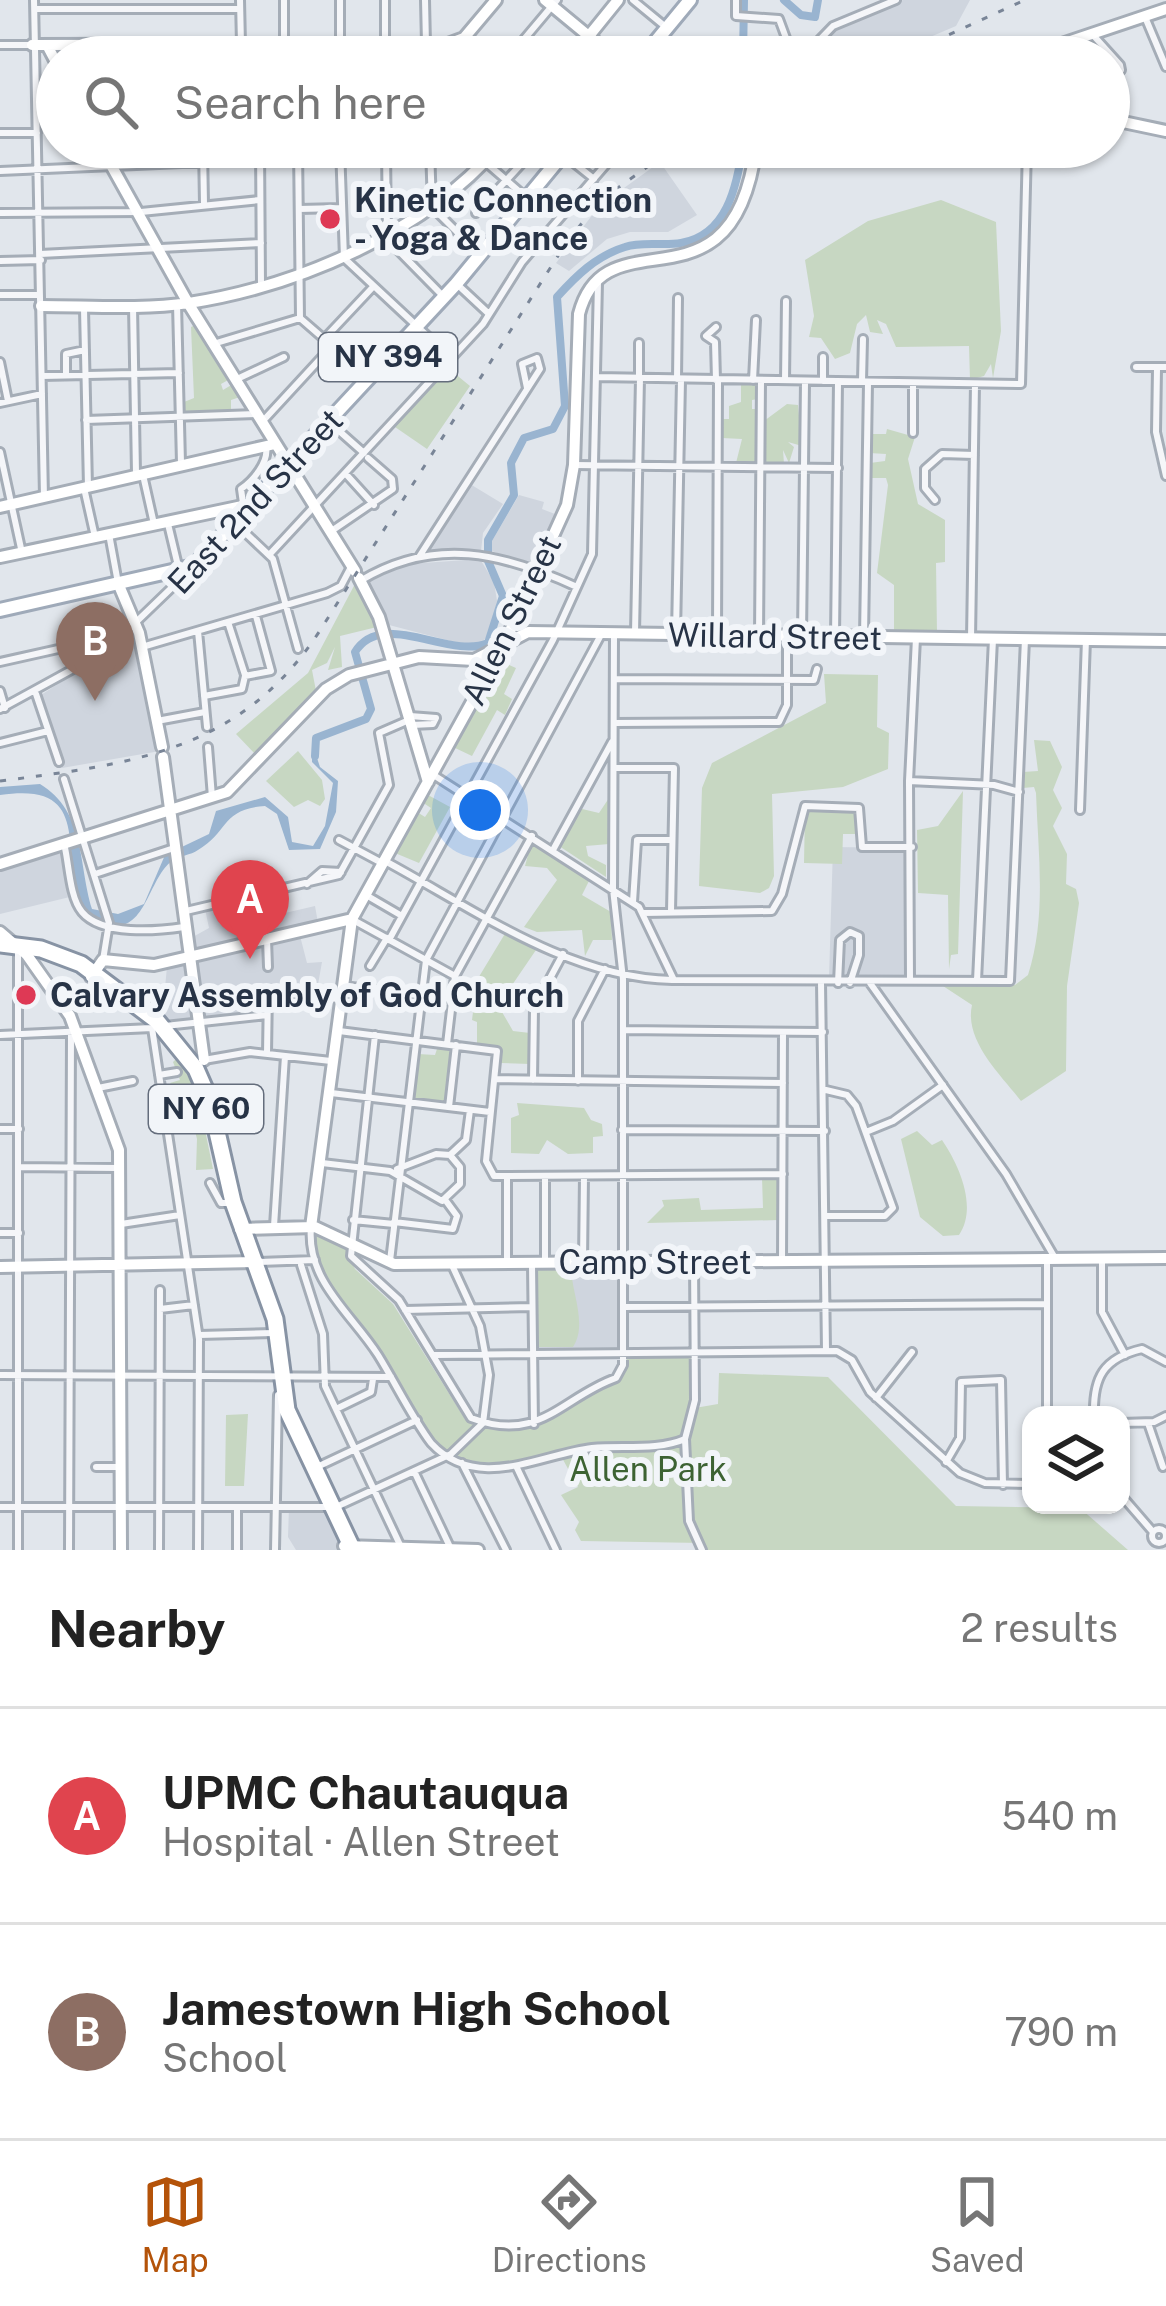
<!DOCTYPE html>
<meta charset="utf-8">
<style>
body{margin:0;font-family:"Public Sans",sans-serif;background:#f2f2f2;color:#222}
.controls{position:absolute;right:36px;bottom:36px;display:grid;overflow:hidden;border-radius:24px;box-shadow:0 3px 9px #0004}
.controls button{width:108px;height:108px;display:grid;place-items:center;padding:0;border:0;border-bottom:3px solid #e0e0e0;background:#fff;color:#222;font:60px sans-serif}
.you{position:absolute;left:480px;top:810px;width:42px;height:42px;margin:-30px;border:9px solid #fff;border-radius:50%;background:#1a73e8;box-shadow:0 0 0 18px #1a73e833}
.badge{display:grid;place-items:center;width:78px;height:78px;border-radius:50%;background:#b45309;color:#fff;font-size:39px;font-weight:700}
.pin{position:absolute;translate:-50% -99px;filter:drop-shadow(0 3px 6px #0008)}
.pin::after{content:'';position:absolute;top:63px;width:42px;height:36px;background:inherit;clip-path:polygon(0 0,100% 0,50% 100%)}
.list{margin:0;padding:0;list-style:none}
h2{display:flex;justify-content:space-between;align-items:center;height:156px;margin:0;padding:0 48px;font-size:51px}
h2 small{font-size:39px;font-weight:400;color:#767676}
.list li{display:grid;grid-template-columns:78px 1fr auto;gap:36px;align-items:center;box-sizing:border-box;height:216px;padding:0 48px;border-top:3px solid #e0e0e0}
.list b{display:block;font-size:45px;white-space:nowrap}
.list p{margin:0;font-size:39px;white-space:nowrap;color:#767676}
.list em{font-size:39px;font-style:normal;color:#767676}
.icon{flex:none;width:66px;height:66px;fill:none;stroke:currentColor;stroke-width:2;stroke-linecap:round;stroke-linejoin:round}
.map{position:relative;flex:none;width:1166px;height:1550px;overflow:hidden}
.search{position:absolute;background:#fff;box-shadow:0 3px 9px #0004;left:36px;right:36px;top:36px;height:132px;display:flex;align-items:center;gap:30px;box-sizing:border-box;padding:0 42px;border-radius:66px;color:#767676;font-size:45px}
.sheet{height:588px;background:#fff}
nav{display:flex;justify-content:space-around;align-items:center;box-sizing:border-box;height:168px;border-top:3px solid #e0e0e0;background:#fff;font-size:33px;color:#767676}
nav a{display:grid;justify-items:center;gap:6px}
nav .on{color:#b45309}
.map>svg:first-child{display:block}
</style>
<div class="map">
<svg width="1166" height="1550" viewBox="0 0 1166 1550">
<rect width="100%" height="100%" fill="#e1e6ec"/>
<path fill="#cfd5de" d="M903,0H970L956,26L883,57H809L840,24Z
M660,162L697,215L668,232H630L607,239L569,271L556,263L599,206Z
M470,484L503,504L483,533L481,551L426,552Z
M519,495L544,502L542,509L560,516L536,568L492,551V541Z
M480,559L494,582L497,601L491,631L481,644H462L389,625L366,582L394,565Z
M131,636H136L160,751L62,768L41,695Z
M833,847L909,848L907,976L829,978Z
M68,851L78,895L0,914V869Z
M281,893L285,913L315,906L318,923L298,928L307,963L322,962L317,990L265,986L264,1013L168,1023L139,1000L164,998L167,967L194,961L191,938L209,928L205,909Z
M620,1265L621,1348L535,1349L534,1266Z
M289,1507L326,1508L345,1550H296L288,1537Z"/>
<path fill="#c7d7c2" d="M941,200L996,222L1001,331L993,378L991,364L984,376L970,380L969,346L896,347L886,324L877,320L883,334L870,332L866,315L857,324L850,353L835,359L821,338L809,337L814,316L805,260L868,221Z
M197,324L230,379L221,384L223,390L233,384L240,397L231,400V412L185,413L184,402L194,398L191,327Z
M448,368L470,386L427,449L395,427Z
M741,383L758,385V399L752,400V409H758V463H736L742,439L722,438V419H729V406L741,402Z
M787,404L798,405L802,446L788,442L794,447L789,463L783,450L784,464L764,463V421Z
M887,429L915,437L908,459L918,504L945,520V562L936,563L937,633L894,632V585L877,573L888,485L886,478H870V463L885,461L886,454L869,453V434H886Z
M356,582L377,627L340,636L342,667L328,670L335,647L327,663L312,670L316,691L257,756L236,734L308,673Z
M500,661L516,668L504,694L512,699L505,715L497,710L472,756L453,747Z
M824,674L878,675L877,727L889,733L888,769L843,787L772,794L774,876L769,888L760,893L699,886L702,788L712,763L826,703Z
M1034,740L1050,741L1062,767L1053,790L1062,808L1053,826L1067,854L1066,884L1076,889L1079,903L1067,986L1066,1071L1021,1101C1001,1075 964,1041 972,1005L943,986L923,982L1015,985L1028,975C1047,916 1038,853 1036,793L1034,787L1023,788V772L1038,771Z
M298,751L322,780L325,799L320,806L308,800L294,807L266,781Z
M963,791L958,954L951,955L949,969L948,895L918,893L917,830L938,826Z
M428,795L450,807L419,863L395,853L417,812L425,817L431,808L422,802Z
M609,798V844L586,846L588,856L606,865V877L559,846L578,808L599,813Z
M805,811L855,812V834H843L842,864L804,863Z
M531,844L590,879L582,895L611,912L612,940H593L585,956L582,930L537,932L524,927L557,880L547,868L525,866Z
M506,932L536,950L508,991L502,1012L513,1031L530,1033V1064L501,1063L498,1047L477,1044V1022L472,1020L477,980Z
M438,1046L453,1049L446,1104L413,1100L418,1054L435,1055Z
M178,1057L198,1096L213,1169L196,1170L197,1139L191,1115L179,1117V1097L170,1083L180,1080L173,1062Z
M517,1103L584,1108L591,1120L602,1124L603,1136L593,1137V1153L568,1154L547,1140L539,1154L511,1153V1118L519,1115Z
M917,1131L932,1145L942,1140C959,1165 978,1207 959,1235L943,1236L920,1217L901,1139Z
M775,1176L779,1180V1220L647,1223L664,1206L662,1200L699,1198L701,1210L763,1208L762,1178Z
M314,1231L344,1246L355,1269L393,1304L465,1419C530,1450 566,1404 621,1380L628,1355L691,1356L689,1409L718,1404L719,1373L828,1377L956,1506L1080,1508L1128,1550H704L703,1543L581,1541L575,1530L579,1522L561,1495L578,1487L561,1456C520,1462 464,1474 433,1441L358,1319L339,1300L314,1255Z
M536,1266H571C571,1292 588,1324 573,1347H537Z
M248,1414L244,1486H225L226,1415Z"/>
<path fill="#99b4d0" d="M312,743L320,767L338,781L336,812L320,849L289,850L277,814L265,806C221,809 229,832 198,850C191,855 179,856 172,861C144,881 146,955 85,913C55,859 99,780 0,795V787L40,784C86,812 78,864 92,909L118,914L144,904L165,855L209,834L216,811L265,797L288,817L292,842L313,846L325,826L333,783L312,762Z"/>
<g fill="none" stroke-linecap="round" stroke-linejoin="round">
<path stroke="#99b4d0" stroke-width="8" d="M784,0L801,15L815,17L818,0
M743,57L744,0
M315,756L316,738L366,719L371,709L355,652C382,608 449,660 488,643L503,596L488,561V540L514,495L511,463L524,438L553,429L565,406L557,297C576,276 596,256 625,247C642,241 663,246 681,243C728,235 736,186 743,147"/>
<defs>
<path id="street" d="M34,0L44,497
M240,0L241,44
M284,0V44
M385,0V57
M425,0L426,44
M633,0L667,28
M736,0V16L779,19L793,57
M35,9H240
M1145,17L1166,67
M1093,35L1120,65L1121,70L1109,73
M468,37L469,57
M0,45H32
M340,57V0
M528,57L520,44L557,0
M803,57L833,26L896,0
M0,133H37
M203,147L204,204
M260,147L261,283
M298,147L300,318
M340,147L344,258L451,358
M386,147L387,239L442,295
M430,147L432,207L478,253
M468,147L528,199
M551,147L562,156
M564,155L594,179
M0,171L298,158
M299,209L341,208
M0,213L141,212L260,200
M476,213L537,147
M40,254L261,243
M0,261L41,260
M459,286L489,314
M0,295H40
M177,304L181,463
M133,306L136,473
M84,309L88,487
M300,318L369,378
M716,327L706,336L715,342L716,380
M325,338L372,288
M213,344L300,318
M823,357V381
M0,362L8,401
M1136,367H1166
M1157,369L1156,432L1166,476
M66,375V354L85,350
M42,376L179,373
M596,377L1021,384L1027,147
M639,378V343
M677,379L678,298
M235,380L284,357
M753,380L756,320
M785,380L786,301
M862,381L863,339
M913,383V433
M0,403L42,394
M86,420L257,414
M262,422L333,345
M329,422L364,453
M0,452L22,553
M574,465L838,468
M345,473L374,505
M143,475L154,524
M84,488L95,537
M935,500L925,488V469L942,454L974,455
M243,503L241,489C253,481 269,462 266,447
M235,523L273,559L298,649
M168,524L179,570
M333,530L393,489L392,479L368,458
M109,534L118,583
M270,554L483,324L522,262L621,147
M419,557L540,369L537,358L522,364L527,388
M360,581C435,536 503,553 577,587
M228,622L245,675
M198,631L207,727
M635,633L640,378
M676,634L681,380
M717,634L718,380
M759,636L761,381
M802,636L805,382
M835,637L838,382
M864,637L868,383
M971,639L975,384
M142,647L327,593L341,586L351,567
M0,662L76,645L107,647
M245,676L271,671L256,616
M614,679L814,680L817,669
M0,691L5,708
M36,694L59,762
M204,696L242,689L245,676
M0,709L106,651L188,572
M410,716L436,718L433,724L412,725
M157,721L205,712
M614,723L779,722L787,705V636
M0,743L48,731
M208,747L212,797
M614,768H674L671,911
M432,774L639,907L674,980L1010,981L1025,639
M64,779L109,923L103,960
M909,781L994,785L1019,792
M1080,810L1086,639
M339,840L380,862
M65,848C69,866 70,898 82,912C102,936 157,931 184,927
M553,850L612,742
M385,861C474,909 568,978 672,980
M95,874L174,848
M307,884L322,871L341,872
M366,895L402,916
M633,902L637,840H672
M186,911L339,875L389,785L379,733L409,720
M643,913L772,911L782,894L805,806L859,808L862,847H912
M355,921L453,975
M267,939L268,967
M389,940L553,640L592,554L598,282
M18,948V1550
M370,966L387,938
M910,980L909,781L916,638
M977,981L993,639
M821,982L826,1350
M838,983L840,940L850,932L859,936V955L850,983
M870,983L1006,1174L1055,1258
M343,986L452,999
M165,1026L267,1015
M152,1028L199,1339L198,1550
M623,1030L823,1032
M339,1031L497,1051L486,1161L494,1176L783,1174
M0,1035L152,1028
M375,1035L351,1256L399,1300L471,1418C540,1444 562,1397 616,1378L623,1365V979L613,889L614,634
M447,1044L455,976L532,836
M267,1054L268,990L338,999
M204,1060L250,1052L331,1061
M159,1075L177,1072
M495,1079L783,1083
M533,1080L534,1008L563,954
M578,1081V1021L605,969
M98,1088L133,1081
M331,1093L490,1112
M449,1107L456,1045
M0,1129H19
M622,1130L825,1131
M866,1132L893,1121L943,1085
M450,1155L466,1140L470,1110
M322,1163L390,1171L442,1201L460,1184V1167L450,1155
M19,1167L117,1168
M397,1169L436,1154L450,1155
M545,1177V1262
M210,1183L221,1203H229
M825,1216H885L893,1208L856,1106L847,1095L826,1090
M353,1220L394,1224
M394,1222L453,1229L457,1216L446,1201
M121,1224L180,1215
M274,1226L285,1056
M311,1227C306,1281 352,1314 378,1355C396,1384 411,1416 431,1443C477,1493 541,1454 592,1448C622,1445 657,1451 685,1439L695,1400L694,1261
M0,1233H19
M1102,1259V1312L1125,1355
M390,1261L426,960L602,633
M782,1261L783,1032
M259,1262L315,1260
M583,1262L584,1176
M507,1263V1177
M301,1265L323,1334L325,1386L401,1547
M532,1265L534,1424
M623,1307L1047,1304
M160,1309L194,1305
M405,1310L532,1307
M199,1335L273,1333
M435,1355L837,1351L852,1360L870,1392L960,1473L985,1483L1031,1484
M0,1375L391,1377
M876,1398L912,1352
M336,1409L371,1392L373,1379
M1047,1415V1259
M1094,1415C1093,1378 1103,1358 1142,1349L1166,1362
M1121,1423L1154,1422L1166,1416
M1148,1423L1163,1467
M685,1439L689,1521L702,1550
M946,1462L960,1438L961,1382L1001,1380L1003,1485
M462,1463L506,1550
M96,1467H121
M317,1467L417,1420
M517,1468L556,1550
M414,1471L451,1549
M1121,1495L1153,1532
M0,1507H336L451,1454L483,1423L489,1375L480,1326L451,1263
M237,1507V1550
M1152 1536a7 7 0 1 1 14 0a7 7 0 1 1-14 0Z
M69,1550L71,1035
M159,1550L160,1290
M275,1550L278,1395"/>
<path id="secondary" d="M545,0L614,57
M32,45L448,44L464,38L496,0
M47,45L57,64
M572,57L618,0
M1023,57L1166,9
M1109,119L1166,131
M101,147L188,303L355,571
M41,306C89,306 141,310 189,303C298,286 425,232 498,147
M0,507L275,444
M0,557L252,504
M359,578L379,617L428,782
M118,583L139,633L162,747
M163,757L204,1060
M0,864L227,792L326,689L349,675L419,657L474,660L528,632L1166,641
M0,932L27,955L70,1016L119,1150L121,1550
M91,977L103,960L154,965L352,919L504,644L567,505L574,465L579,314C606,210 733,323 756,147
M311,1227L352,919
M240,1229L315,1227L394,1264L1166,1258
M0,1267L258,1262
M344,1546L478,1550"/>
<path id="primary" d="M643,57L690,0
M0,610L194,566L456,284L569,147"/>
<path id="highway" d="M0,944L41,949L81,964L157,1021L196,1069L210,1101L233,1202L275,1319L287,1410L353,1550"/>
</defs>
<use href="#street" stroke="#a5adb7" stroke-width="12"/>
<use href="#secondary" stroke="#a5adb7" stroke-width="16"/>
<use href="#primary" stroke="#9faab9" stroke-width="18"/>
<use href="#highway" stroke="#8793a4" stroke-width="21"/>
<use href="#street" stroke="#f5f6f9" stroke-width="6"/>
<use href="#secondary" stroke="#fff" stroke-width="10"/>
<use href="#primary" stroke="#fff" stroke-width="12"/>
<use href="#highway" stroke="#fff" stroke-width="15"/>
<path stroke="#798597" stroke-width="3" stroke-dasharray="6 12" stroke-linecap="butt" d="M900,57L1025,0
M0,781C131,764 240,752 319,632L568,240L601,200L675,147"/>
</g>
<g fill="#de3955" stroke="#f2f5f9" stroke-width="4.5">
<circle cx="330" cy="219" r="12"/>
<circle cx="26" cy="995" r="12"/>
</g>
<g text-anchor="middle" stroke-width="12" stroke-linejoin="round" paint-order="stroke">
<g fill="#f2f5f9" stroke="#646d7c" stroke-width="3">
<rect x="319" y="333" width="138" height="48" rx="9"/>
<rect x="149" y="1085" width="114" height="48" rx="9"/>
</g>
<g font-size="30" font-weight="bold" fill="#273346">
<text x="388" y="367">NY 394</text>
<text x="206" y="1119">NY 60</text>
</g>
<g font-size="33" font-weight="bold" fill="#273346" stroke="#f2f5f9" text-anchor="start">
<text x="354" y="212">Kinetic Connection<tspan x="354" dy="38">- Yoga &amp; Dance</tspan></text>
<text x="50" y="1007">Calvary Assembly of God Church</text>
</g>
<g font-size="33" fill="#273346" stroke="#f2f5f9">
<text transform="translate(255 501) rotate(-47)" y="12">East 2nd Street</text>
<text transform="translate(511 620) rotate(-64)" y="12">Allen Street</text>
<text transform="translate(775 636) rotate(1)" y="12">Willard Street</text>
<text x="655" y="1274">Camp Street</text>
</g>
<g font-size="33" fill="#3d6333" stroke="#f2f5f9">
<text x="648" y="1481">Allen Park</text>
</g>
</g>
</svg>
<div class="controls">
<button><svg class="icon" aria-label="layers" viewBox="0 0 24 24"><path d="M12 4l9 5-9 5-9-5zM3 14l9 5 9-5"/></svg></button>
</div>
<div class="you"></div>
<div class="pin badge" style="left:250px;top:959px;background:#e0444e">A</div>
<div class="pin badge" style="left:95px;top:701px;background:#8d6e63">B</div>
<div class="search"><svg class="icon" aria-label="search" viewBox="0 0 24 24"><circle cx="10" cy="10" r="6"/><path d="M15 15l6 6"/></svg>Search here</div>
</div>
<section class="sheet">
<h2>Nearby<small>2 results</small></h2>
<ul class="list">
<li><span class="badge" style="background:#e0444e">A</span><div><b>UPMC Chautauqua</b><p>Hospital · Allen Street</p></div><em>540 m</em></li>
<li><span class="badge" style="background:#8d6e63">B</span><div><b>Jamestown High School</b><p>School</p></div><em>790 m</em></li>
</ul>
</section>
<nav>
<a class="on"><svg class="icon" aria-label="map" viewBox="0 0 24 24"><path d="M3 6l6-2 6 2 6-2v14l-6 2-6-2-6 2zM9 4v14M15 6v14"/></svg>Map</a>
<a><svg class="icon" aria-label="directions" viewBox="0 0 24 24"><path d="M12 3l9 9-9 9-9-9zM9 14v-3h6M13 9l2 2-2 2"/></svg>Directions</a>
<a><svg class="icon" aria-label="saved" viewBox="0 0 24 24"><path d="M7 4h10v16l-5-4-5 4z"/></svg>Saved</a>
</nav>
